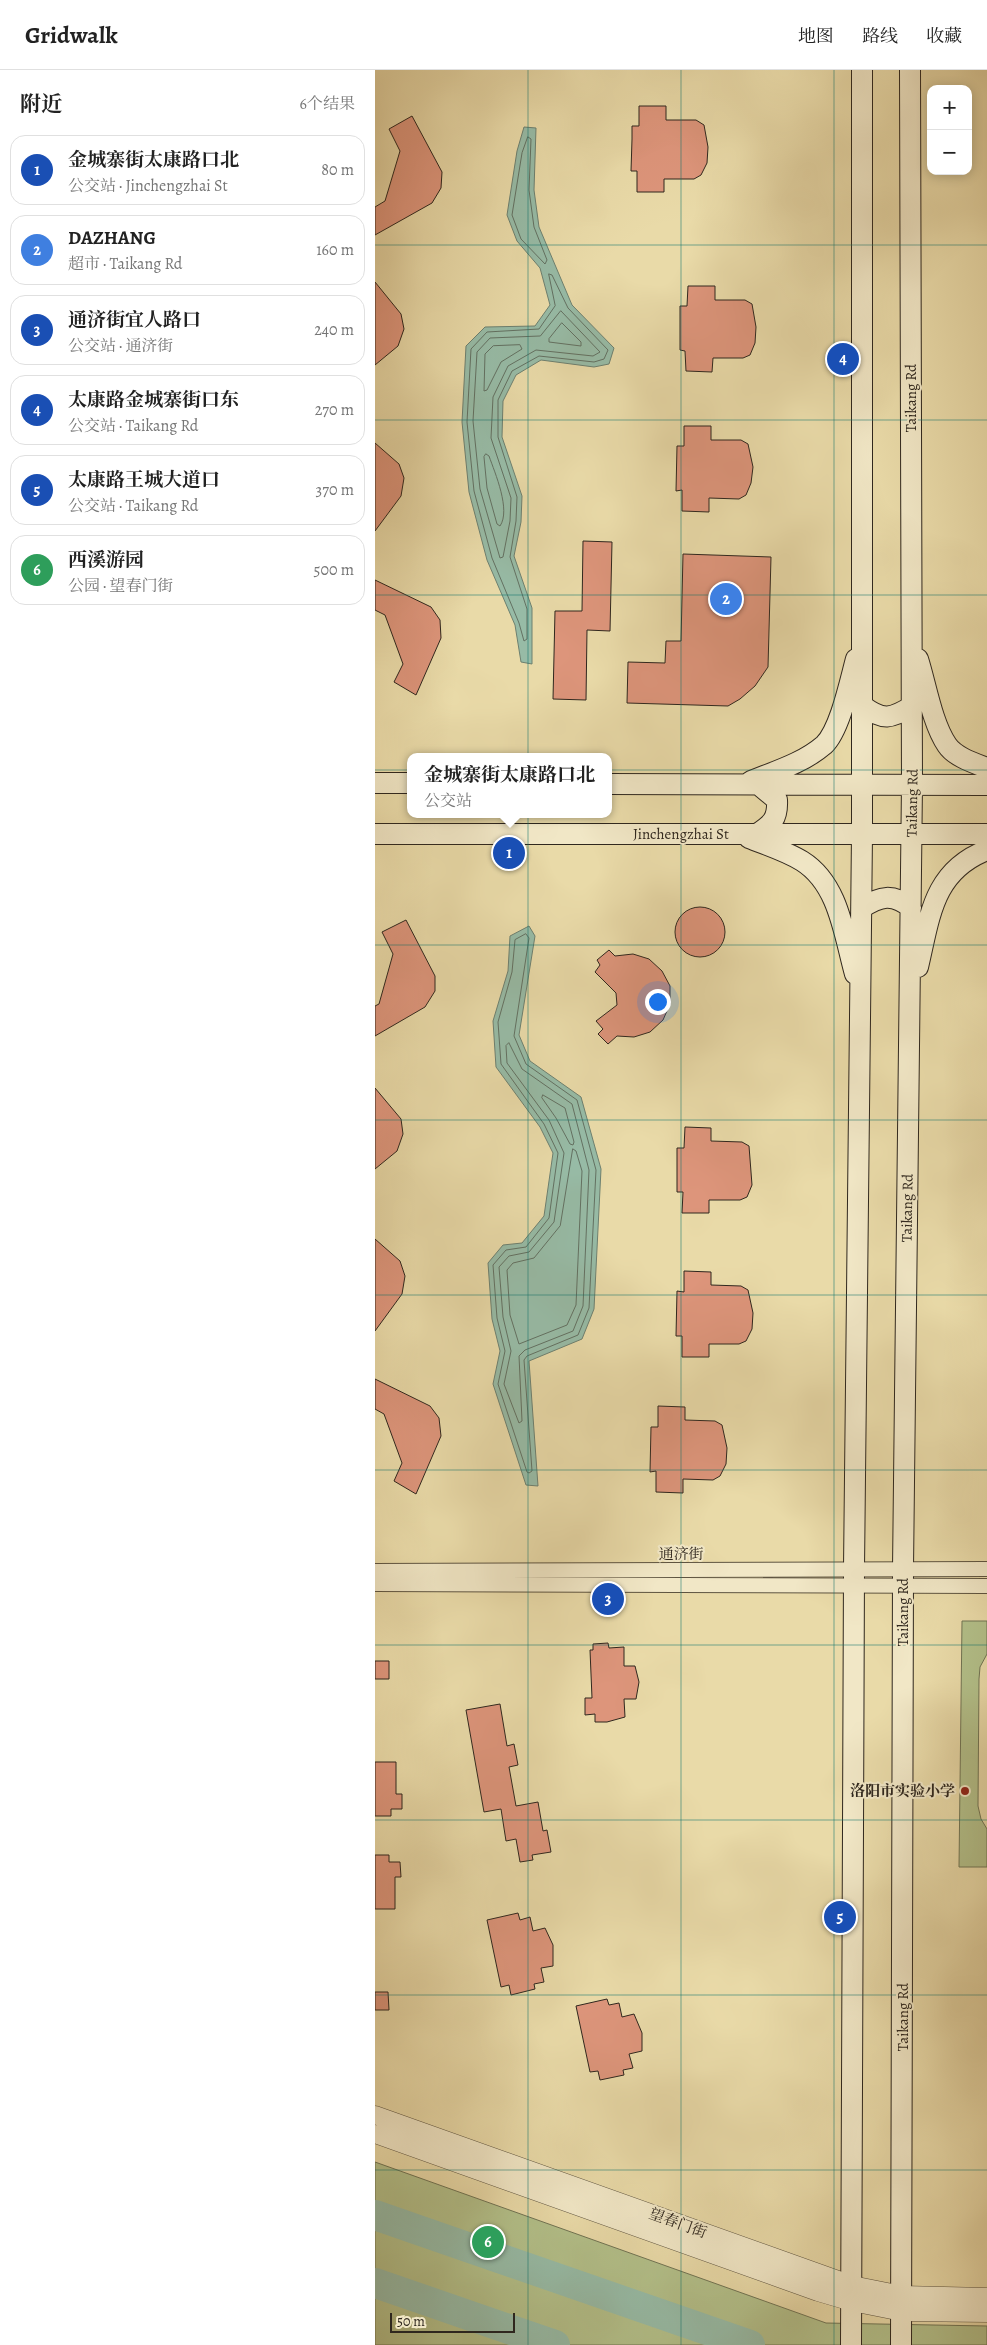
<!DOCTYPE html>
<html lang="zh">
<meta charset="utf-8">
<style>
body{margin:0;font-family:Alegreya,"Noto Serif SC",serif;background:#f2f2f2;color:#222}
.controls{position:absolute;right:15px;top:15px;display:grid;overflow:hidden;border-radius:10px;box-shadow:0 2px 12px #0003}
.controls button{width:45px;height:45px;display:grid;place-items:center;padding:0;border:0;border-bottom:1px solid #e0e0e0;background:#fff;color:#222;font:25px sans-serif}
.scale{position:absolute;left:15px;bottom:12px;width:125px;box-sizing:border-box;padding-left:5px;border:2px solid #2f271e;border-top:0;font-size:14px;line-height:18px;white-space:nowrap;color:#2f271e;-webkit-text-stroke:4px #f1e7c6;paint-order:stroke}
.you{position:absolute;left:282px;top:931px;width:18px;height:18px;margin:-12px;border:4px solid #fff;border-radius:50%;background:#1a73e8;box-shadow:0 0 0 8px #1a73e833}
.badge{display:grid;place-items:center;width:32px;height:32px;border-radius:50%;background:#1a73e8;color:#fff;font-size:16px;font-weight:700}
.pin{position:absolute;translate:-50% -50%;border:2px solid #fff;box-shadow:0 1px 5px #0006}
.popup{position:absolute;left:32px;top:683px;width:205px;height:65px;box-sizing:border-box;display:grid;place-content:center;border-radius:10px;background:#fff;filter:drop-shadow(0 1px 4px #0005);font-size:16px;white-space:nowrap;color:#767676}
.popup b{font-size:19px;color:#222}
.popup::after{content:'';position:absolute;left:50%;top:100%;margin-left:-10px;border:10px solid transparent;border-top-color:#fff}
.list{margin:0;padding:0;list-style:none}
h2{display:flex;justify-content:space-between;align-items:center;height:65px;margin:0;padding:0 20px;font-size:21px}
h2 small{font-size:16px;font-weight:400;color:#767676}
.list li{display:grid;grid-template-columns:32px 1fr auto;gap:15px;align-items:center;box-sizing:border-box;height:70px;margin:0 10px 10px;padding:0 10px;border:1px solid #e0e0e0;border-radius:15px}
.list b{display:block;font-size:19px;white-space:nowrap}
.list p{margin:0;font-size:16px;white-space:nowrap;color:#767676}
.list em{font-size:16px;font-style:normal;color:#767676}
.map{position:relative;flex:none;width:612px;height:2275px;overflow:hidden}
header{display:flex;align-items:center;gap:30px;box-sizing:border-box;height:70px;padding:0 25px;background:#fff;border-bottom:1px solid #e0e0e0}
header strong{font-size:24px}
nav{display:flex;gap:28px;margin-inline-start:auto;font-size:18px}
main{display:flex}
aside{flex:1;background:#fff}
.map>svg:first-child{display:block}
</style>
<header>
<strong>Gridwalk</strong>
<nav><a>地图</a><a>路线</a><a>收藏</a></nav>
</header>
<main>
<aside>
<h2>附近<small>6个结果</small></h2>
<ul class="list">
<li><span class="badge" style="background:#1a4fb4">1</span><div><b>金城寨街太康路口北</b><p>公交站 · Jinchengzhai St</p></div><em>80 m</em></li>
<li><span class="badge" style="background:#3f7fe0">2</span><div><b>DAZHANG</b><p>超市 · Taikang Rd</p></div><em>160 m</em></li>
<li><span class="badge" style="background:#1a4fb4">3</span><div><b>通济街宜人路口</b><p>公交站 · 通济街</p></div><em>240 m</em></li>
<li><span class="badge" style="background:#1a4fb4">4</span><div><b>太康路金城寨街口东</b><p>公交站 · Taikang Rd</p></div><em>270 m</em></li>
<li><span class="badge" style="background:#1a4fb4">5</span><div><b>太康路王城大道口</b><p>公交站 · Taikang Rd</p></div><em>370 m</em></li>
<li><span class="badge" style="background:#2e9e5b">6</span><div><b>西溪游园</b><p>公园 · 望春门街</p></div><em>500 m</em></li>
</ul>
</aside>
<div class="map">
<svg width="612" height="2275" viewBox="0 0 612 2275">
<rect width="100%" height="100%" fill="#e9daa8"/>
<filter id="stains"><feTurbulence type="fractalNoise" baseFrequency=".004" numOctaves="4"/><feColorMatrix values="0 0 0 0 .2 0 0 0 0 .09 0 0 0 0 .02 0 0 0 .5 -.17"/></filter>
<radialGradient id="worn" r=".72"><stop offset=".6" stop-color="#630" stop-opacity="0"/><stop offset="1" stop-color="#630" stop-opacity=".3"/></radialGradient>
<path fill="#b3c08a" stroke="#717454" d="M587,1551H612V1584L605,1597L604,1609L603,1736L606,1749L612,1759V1797H584Z
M0,2092L451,2253L612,2256V2275H0Z"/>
<path fill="#97bba6" stroke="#6d8070" d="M149,57L161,58L159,120L164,157L197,235L239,278L234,294L219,297L166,290L141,305L128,331L127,367L147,426L146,452L139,486L157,538V594L146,592L140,555L112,490L94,422L87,352L91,276L110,257L160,256L175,235L165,198L142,171L132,145L142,81Z
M154,856L160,866L144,965L155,991L206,1027L226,1099L219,1239L207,1269L154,1291L163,1416L151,1415L118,1314L125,1281L117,1249L113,1193L128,1175L147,1173L169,1146L178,1083L165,1057L121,997L118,951L133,901L135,866Z"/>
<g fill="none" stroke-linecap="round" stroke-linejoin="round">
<path stroke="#637162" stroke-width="1" d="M153,67L156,69L154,120L159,157L172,190L170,194L146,169L137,145L147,83Z
M174,204L177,205L193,238L233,280L229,289L219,292L164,286L137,301L123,330V367L142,427L141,451L135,487L152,539V569L149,571L144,553L117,488L99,421L92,352L96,279L112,262L164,259L180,236Z
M186,241L225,282L218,286L161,280L133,296L118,327L116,368L136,428L135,451L128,487L125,488L105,419L98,351L102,282L115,268L165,266Z
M187,253L206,272V276L174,272V269Z
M145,275L147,279L126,292L112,320L109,321L110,284L118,276Z
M111,384L114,386C120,403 136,440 125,456L122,454L112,418L109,387Z
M151,864L154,868L139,966L151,994L202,1030L221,1100L214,1238L203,1265L152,1286L149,1290L157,1401L154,1403L152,1402L123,1314L130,1281L122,1248L118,1195L131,1180L151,1177L174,1148L183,1083L169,1054L126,994L123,952L137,902L140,870Z
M134,973L147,999L197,1034L214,1100L208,1236L198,1261L150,1280L144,1286L147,1351L144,1353L129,1314L136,1281L128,1247L124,1197L134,1186L154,1182L179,1152L189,1083L174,1050L132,993L131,976Z
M168,1025L190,1038L199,1072L198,1075L195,1074L181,1048L167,1028Z
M198,1079L201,1081L207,1101L201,1235L192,1255L144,1274L135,1245L132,1200L138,1193L159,1188L185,1156Z"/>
<path stroke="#97bba6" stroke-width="30" d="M0,2145L375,2275
M0,2213L180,2275"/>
</g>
<path fill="#dd957b" stroke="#2f271e" d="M264,36H291V50H321L329,55L333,77L332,93L326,105L319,109H289V122H262V101H256L257,69V56H264Z
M37,46L67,102L66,118L57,133L0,165V137L10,131L25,81L14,59Z
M0,212L26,244L29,259L23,276L0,295Z
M313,216H340V230H370L377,234L381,257L380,273L375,285L368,288H338L337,302L311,301L310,281L305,280V236H312Z
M309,356H336V370H366L373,374L378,397L376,413L371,425L364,429L334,428V442L307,441V420L301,421L302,376H309Z
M0,373L24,394L29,408L26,426L0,461Z
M208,471L237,472L235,561L212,560L211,630L178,629L180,541H207Z
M308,484L396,487L393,597L380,616L365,629L353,636L252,633L253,592L290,593L291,571H306Z
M0,510L56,537L65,550L66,568L41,625L19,612L28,594L10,545L0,540Z
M300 862a25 25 0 1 1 50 0a25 25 0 1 1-50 0Z
M31,850L60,906V921L50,937L0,966V936L4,934L18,884L7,862Z
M234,880L240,886L258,884L274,889L287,901L295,916V934L288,950L275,962L259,967L242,966L233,974L223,964L228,959L221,951L242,935L241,923L220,902L225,895L222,890Z
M0,1018L26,1049L28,1064L22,1081L0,1099Z
M310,1057L336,1058V1071L367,1072L374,1076L377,1115L372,1127L365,1130H334V1143H307L308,1122H302V1078H309Z
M0,1169L25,1191L30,1206L27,1224L0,1261Z
M309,1201L336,1202V1215L366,1216L373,1220L378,1243L377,1259L371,1271L364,1274H334V1287H307V1266H301L302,1221L309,1222Z
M0,1309L55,1336L64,1348L66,1366L41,1424L19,1411L27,1393L9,1344L0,1339Z
M283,1336L310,1337V1350L340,1351L347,1355L352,1378L351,1394L345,1406L338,1410L308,1409V1423L281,1422V1401L275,1402L276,1357H283Z
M233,1573L234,1578L249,1577V1596H260L264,1612L261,1629H249L250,1647L232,1652H220V1644L210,1645V1628H217L215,1580H218V1574Z
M0,1591H14V1609H0Z
M125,1634L132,1676L139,1674L143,1695L134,1697L141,1736L163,1732L168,1761L172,1760L176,1782L157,1785L158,1790L145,1792L141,1769L131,1771L126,1739L109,1742L91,1640Z
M0,1692H21V1724H27V1739H16V1746H0Z
M0,1785H14V1792H25L26,1807H20V1839H0Z
M143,1843L145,1850L155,1847L158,1861L170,1858L178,1875V1896L166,1898L169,1912L159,1914L160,1919L136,1925L134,1915L126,1917L112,1850Z
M0,1922H13L14,1940H0Z
M232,1929L234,1935L244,1933L247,1947L259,1944L267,1963V1981L254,1984L258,1998L248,2000L249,2005L225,2010L223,2001L215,2002L201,1936Z"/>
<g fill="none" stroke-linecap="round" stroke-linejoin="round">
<defs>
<path id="minor" d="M0,1501L612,1499
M0,1514L612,1516"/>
<path id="tertiary" d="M0,2045L477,2215L527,2225L612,2227
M0,2064L443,2222L477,2232L527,2242L612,2243"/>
<path id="secondary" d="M543,589C551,614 557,653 572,675C580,687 599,693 612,698
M488,636C508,651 516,649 537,636
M376,711C401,701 428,693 449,675C465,660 475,611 481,589
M0,713H35
M233,714L612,715
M0,764H612
M382,764C397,754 403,749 402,730L384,715
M374,768C391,775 411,781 427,791C464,814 469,865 480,904
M487,838C505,826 518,823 536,838
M543,897C555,846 558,801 612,780
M476,2275L479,1499L487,764V0
M526,2275L528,1499L537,714L535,0"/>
</defs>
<use href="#minor" stroke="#5e5440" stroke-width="16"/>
<use href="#tertiary" stroke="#5e5440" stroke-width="19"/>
<use href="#secondary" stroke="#2f271e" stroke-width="22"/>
<use href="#minor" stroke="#f1e7c6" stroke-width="14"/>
<use href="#tertiary" stroke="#f1e7c6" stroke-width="18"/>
<use href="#secondary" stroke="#f1e7c6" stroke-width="20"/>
</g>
<path fill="none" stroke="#0f766e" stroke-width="1" stroke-opacity="0.55" d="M153,0V2275M306,0V2275M459,0V2275M0,175H612M0,350H612M0,525H612M0,700H612M0,875H612M0,1050H612M0,1225H612M0,1400H612M0,1575H612M0,1750H612M0,1925H612M0,2100H612"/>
<circle fill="#8f2418" stroke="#f1e7c6" stroke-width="2" cx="590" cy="1721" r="5"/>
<g text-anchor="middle" stroke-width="4" stroke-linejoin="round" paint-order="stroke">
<g font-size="15" fill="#2f271e" stroke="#f1e7c6">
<text transform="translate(536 328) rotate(-90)" y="5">Taikang Rd</text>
<text transform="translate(537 733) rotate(-89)" y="5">Taikang Rd</text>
<text x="306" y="769">Jinchengzhai St</text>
<text transform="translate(532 1138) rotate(-89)" y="5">Taikang Rd</text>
<text x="306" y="1489">通济街</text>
<text transform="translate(528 1542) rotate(-90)" y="5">Taikang Rd</text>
<text transform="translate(528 1947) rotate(-90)" y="5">Taikang Rd</text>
<text transform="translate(303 2153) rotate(20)" y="5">望春门街</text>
</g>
<g font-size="15" font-weight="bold" fill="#2f271e" stroke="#f1e7c6" text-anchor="end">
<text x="580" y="1726">洛阳市实验小学</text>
</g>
</g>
<rect width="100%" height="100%" filter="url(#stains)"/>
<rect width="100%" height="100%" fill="url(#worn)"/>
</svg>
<div class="controls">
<button>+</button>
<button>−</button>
</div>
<div class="scale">50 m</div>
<div class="you"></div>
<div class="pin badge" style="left:134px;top:783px;background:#1a4fb4">1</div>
<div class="popup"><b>金城寨街太康路口北</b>公交站</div>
<div class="pin badge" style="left:351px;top:529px;background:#3f7fe0">2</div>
<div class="pin badge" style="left:233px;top:1529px;background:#1a4fb4">3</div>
<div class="pin badge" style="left:468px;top:289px;background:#1a4fb4">4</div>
<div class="pin badge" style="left:465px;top:1847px;background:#1a4fb4">5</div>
<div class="pin badge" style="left:113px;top:2172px;background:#2e9e5b">6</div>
</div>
</main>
